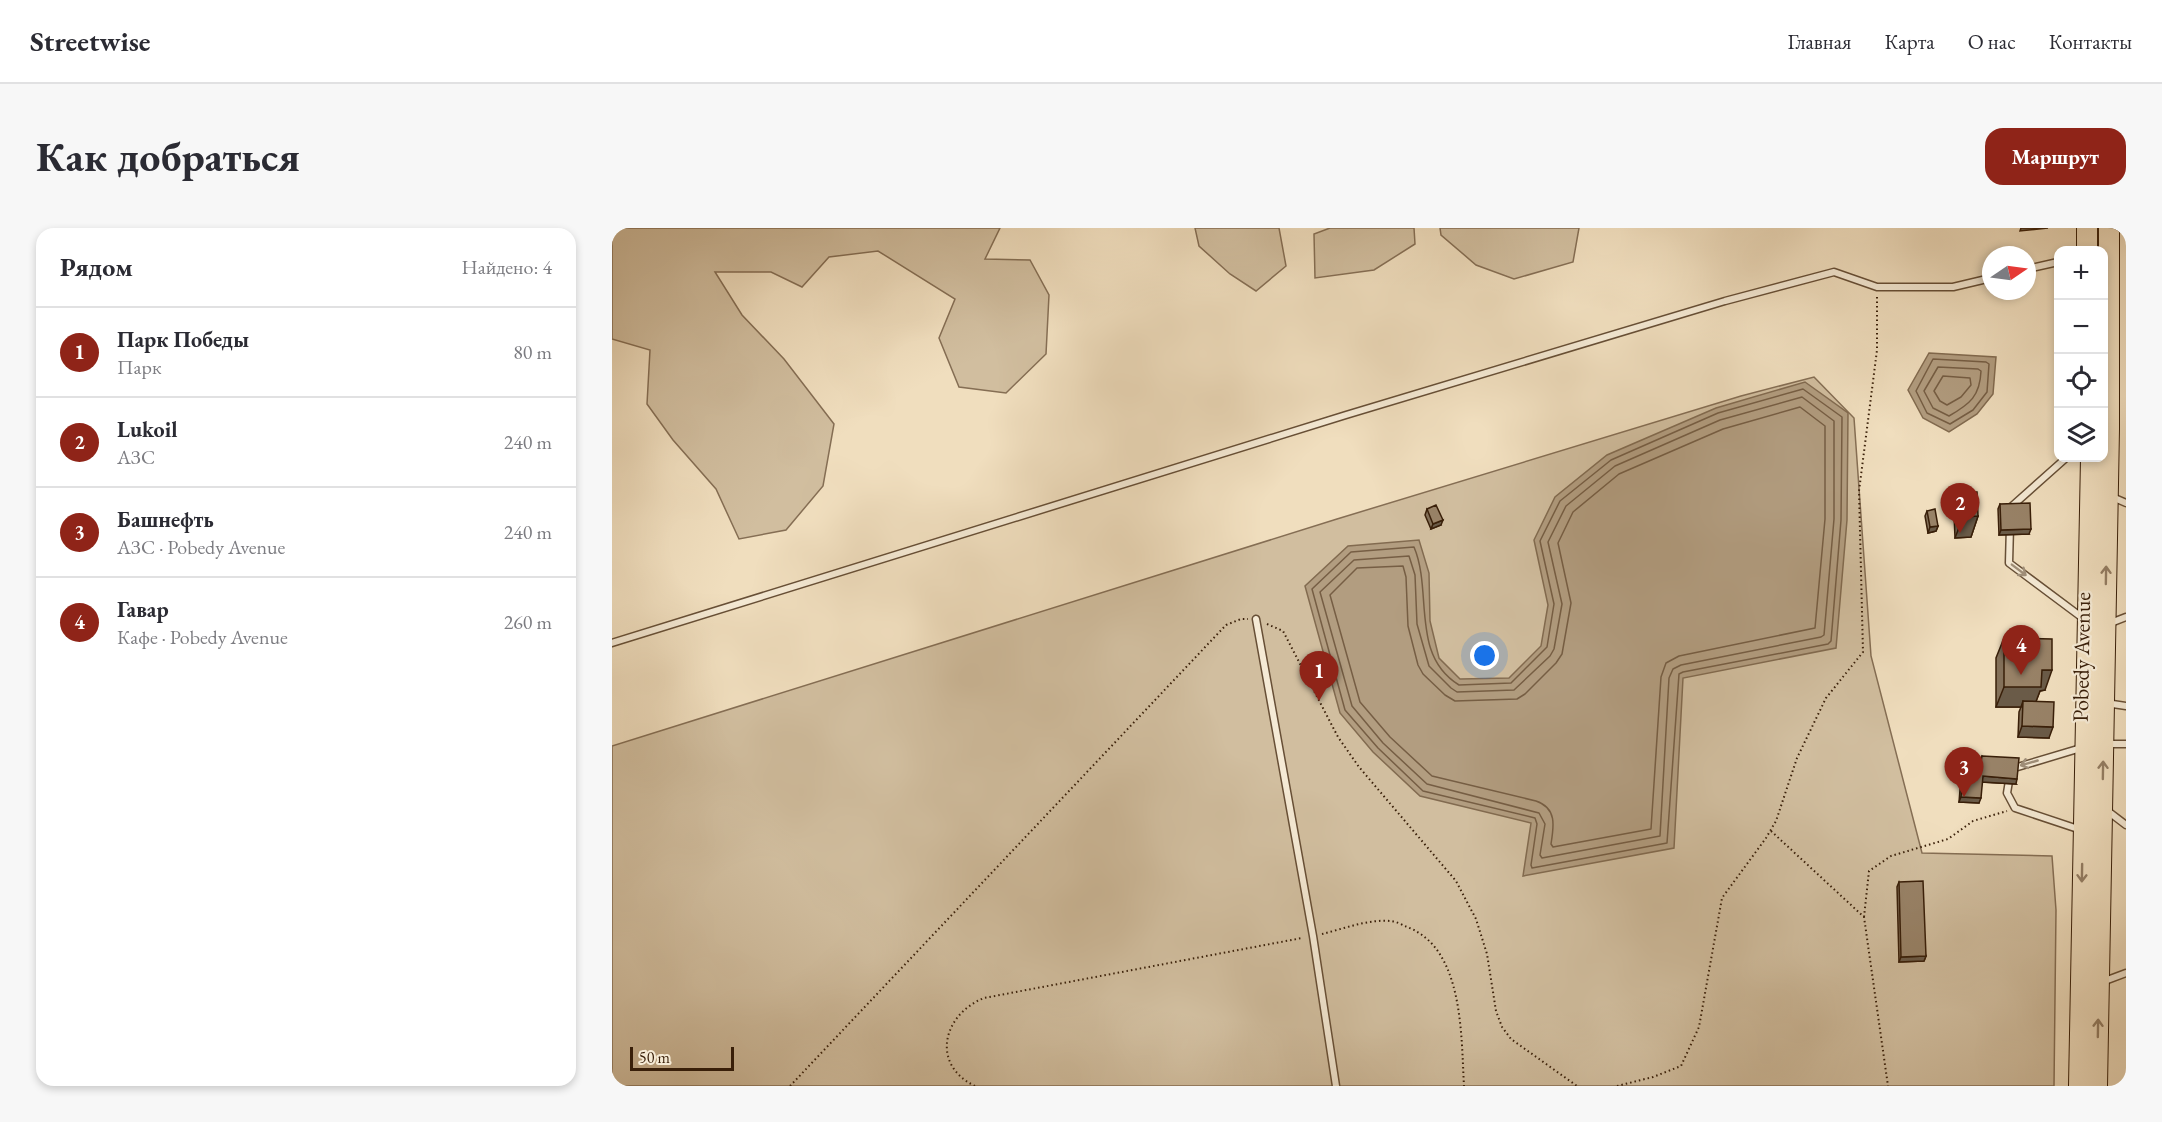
<!DOCTYPE html>
<html lang="ru">
<meta charset="utf-8">
<style>
body{margin:0;font-family:"EB Garamond",serif;background:#f7f7f7;color:#2b2b33}
.controls{position:absolute;right:18px;top:18px;display:grid;overflow:hidden;border-radius:12px;box-shadow:0 3px 9px #0003}
.controls button{width:54px;height:54px;display:grid;place-items:center;padding:0;border:0;border-bottom:2px solid #e1e1e2;background:#fff;color:#2b2b33;font:30px sans-serif}
.compass{position:absolute;left:1370px;top:18px;width:54px;height:54px;border-radius:50%;background:#fff;box-shadow:0 3px 9px #0003;rotate:77deg}
.scale{position:absolute;left:18px;bottom:15px;width:104px;box-sizing:border-box;padding-left:6px;border:3px solid #391f09;border-top:0;font-size:16px;line-height:21px;white-space:nowrap;color:#391f09;-webkit-text-stroke:4px #f5ead5;paint-order:stroke}
.you{position:absolute;left:873px;top:428px;width:21px;height:21px;margin:-15px;border:4px solid #fff;border-radius:50%;background:#1a73e8;box-shadow:0 0 0 9px #1a73e833}
.badge{display:grid;place-items:center;width:39px;height:39px;border-radius:50%;background:#8f2418;color:#fff;font-size:20px;font-weight:700}
.pin{position:absolute;translate:-50% -50px;filter:drop-shadow(0 2px 3px #0008)}
.pin::after{content:'';position:absolute;top:32px;width:21px;height:18px;background:inherit;clip-path:polygon(0 0,100% 0,50% 100%)}
.list{margin:0;padding:0;list-style:none}
h2{display:flex;justify-content:space-between;align-items:center;height:78px;margin:0;padding:0 24px;font-size:26px}
h2 small{font-size:20px;font-weight:400;color:#7c7c81}
.list li{display:grid;grid-template-columns:39px 1fr auto;gap:18px;align-items:center;box-sizing:border-box;height:90px;padding:0 24px;border-top:2px solid #e1e1e2}
.list b{display:block;font-size:22px;white-space:nowrap}
.list p{margin:0;font-size:20px;white-space:nowrap;color:#7c7c81}
.list em{font-size:20px;font-style:normal;color:#7c7c81}
.icon{flex:none;width:33px;height:33px;fill:none;stroke:currentColor;stroke-width:2;stroke-linecap:round;stroke-linejoin:round}
.map{position:relative;flex:none;width:1514px;height:858px;overflow:hidden;border-radius:18px}
header{display:flex;align-items:center;gap:36px;box-sizing:border-box;height:84px;padding:0 30px;background:#fff;border-bottom:2px solid #e1e1e2}
header strong{font-size:28px}
nav{display:flex;gap:33px;margin-inline-start:auto;font-size:21px}
.intro{display:flex;align-items:center;justify-content:space-between;box-sizing:border-box;height:144px;padding:0 36px}
h1{margin:0;font-size:42px}
.button{padding:15px 27px;border-radius:18px;background:#8f2418;color:#fff;font-size:21px;font-weight:700}
main{display:flex;gap:36px;padding:0 36px}
aside{flex:1;background:#fff;border-radius:18px;box-shadow:0 3px 9px #0003}
.map>svg:first-child{display:block}
</style>
<header>
<strong>Streetwise</strong>
<nav><a>Главная</a><a>Карта</a><a>О нас</a><a>Контакты</a></nav>
</header>
<div class="intro"><h1>Как добраться</h1><a class="button">Маршрут</a></div>
<main>
<aside>
<h2>Рядом<small>Найдено: 4</small></h2>
<ul class="list">
<li><span class="badge">1</span><div><b>Парк Победы</b><p>Парк</p></div><em>80 m</em></li>
<li><span class="badge">2</span><div><b>Lukoil</b><p>АЗС</p></div><em>240 m</em></li>
<li><span class="badge">3</span><div><b>Башнефть</b><p>АЗС · Pobedy Avenue</p></div><em>240 m</em></li>
<li><span class="badge">4</span><div><b>Гавар</b><p>Кафе · Pobedy Avenue</p></div><em>260 m</em></li>
</ul>
</aside>
<div class="map">
<svg width="1514" height="858" viewBox="0 0 1514 858">
<rect width="100%" height="100%" fill="#f0debe"/>
<filter id="stains"><feTurbulence type="fractalNoise" baseFrequency=".00333" numOctaves="4"/><feColorMatrix values="0 0 0 0 .2 0 0 0 0 .09 0 0 0 0 .02 0 0 0 .5 -.17"/></filter>
<radialGradient id="worn" r=".72"><stop offset=".6" stop-color="#630" stop-opacity="0"/><stop offset="1" stop-color="#630" stop-opacity=".3"/></radialGradient>
<path fill="#d1be9f" stroke="#856e54" stroke-width="1.5" d="M0,0H388L373,31L418,32L437,67L434,126L394,165L347,159L327,110L343,71L266,23L217,29L190,59L159,44H103L130,87L172,131L222,196L211,258L174,302L127,311L104,261L61,212L35,176L38,122L0,111Z
M583,0H667L674,38L644,63L618,46L587,18Z
M718,0H802L803,16L762,42L703,50L702,6Z
M828,0H967L961,34L902,51L864,37L829,7Z
M1202,149L1242,190L1259,428L1310,625L1440,628L1444,682L1442,858H0V518L725,291L1129,168Z"/>
<path fill="#b29d80" stroke="#826b50" stroke-width="1.5" d="M1317,125L1384,129L1381,166L1365,186L1337,204L1311,190L1296,162Z
M1193,154L1236,185L1235,292L1224,420L1071,450L1062,620L911,648L919,595L808,568L761,524L728,485L693,358L736,318L807,312L817,345L818,393L827,430L848,451L897,450L929,418L936,377L922,312L943,269L995,227L1104,180Z"/>
<g fill="none" stroke-linecap="round" stroke-linejoin="round">
<path stroke="#765e44" stroke-width="1.5" d="M1321,131L1374,134L1377,136L1375,164L1361,182L1338,196L1315,185L1304,163Z
M1326,139L1366,141L1369,143C1368,168 1358,176 1337,188L1321,180L1312,163Z
M1331,148L1358,150L1359,157L1349,169L1335,177L1328,173L1322,163Z
M1191,161L1230,189L1229,292L1219,413L1216,416L1071,444L1067,446L1055,615L920,640L919,637L925,596L923,590L811,563L766,520L733,482L700,361L739,324L802,319C821,364 798,427 847,457L899,455L935,419L942,376L928,313L948,273L999,232L1106,185Z
M1190,169L1222,193V291L1212,407L1209,409L1069,437L1061,441L1057,450L1048,608L930,630L928,627L933,596L927,585L815,556L771,515L740,478L708,364L742,332L797,328L803,347L805,396L817,438L839,460L845,464L902,462L938,428L942,421L950,376L936,314L954,278L1003,238L1108,192Z
M1188,179L1213,198V291L1203,400L1067,428L1054,435L1049,449L1039,601L941,619L939,616C942,598 945,580 924,573L820,548L778,509L748,474L718,367L745,340L791,338L794,349L796,398L806,437L811,446L833,467L843,473L905,471L913,466L944,435L950,426L959,375L946,315L961,284L1007,246L1111,201Z"/>
<defs>
<path id="lane" d="M1415,41L1446,34
M1498,268L1514,275
M1399,279L1454,230
M1398,298L1397,335L1472,391
M644,391L701,708L724,858
M1496,396L1514,389
M0,415L734,187L1113,73L1222,44L1265,59H1341L1379,50
M1494,475L1514,478
M1495,516H1514
M1493,581L1514,597
M1469,602L1403,580L1395,565L1399,541L1469,520
M1490,754L1514,745"/>
<path id="primary" d="M1475,22V0
M1467,858L1479,230
M1485,858L1497,201V0"/>
</defs>
<use href="#lane" stroke="#674f36" stroke-width="9"/>
<use href="#primary" stroke="#391f09" stroke-width="22"/>
<path stroke="#391f09" stroke-width="2" stroke-dasharray="1.5 3" stroke-linecap="butt" d="M655,396L671,403L726,509L747,539L844,653L864,691L875,726L884,783L890,799L899,811L965,858
M1159,603L1252,689L1276,858
M1252,689L1257,643L1279,628L1336,611L1361,593L1395,583
M710,706C731,701 756,691 778,693C784,693 790,697 795,699C852,720 849,808 852,858
M178,858L614,397L629,391H636
M363,858C319,837 330,787 372,770L690,710
M1005,858L1041,849L1069,838L1087,799L1110,670L1154,610L1164,593L1185,530L1214,470L1251,424L1247,263L1265,122V68"/>
<use href="#lane" stroke="#f5ead5" stroke-width="6"/>
<use href="#primary" stroke="#f0debe" stroke-width="20"/>
</g>
<path fill="#837059" stroke="#391f09" stroke-width="1.5" d="M1350,264L1366,288L1359,309L1343,310L1342,285Z
M1388,276L1417,306L1387,307L1386,281Z
M815,281L829,297L819,301L813,287Z
M1315,283L1326,298L1324,303L1316,305L1313,288Z
M1392,410L1433,462L1428,463L1424,473L1437,510L1406,509L1407,484L1409,479H1384V430Z
M1370,528L1404,556L1370,554L1367,575L1347,574L1350,538L1352,533L1368,534Z
M1287,654L1314,728L1312,733L1287,734L1285,659Z"/>
<path fill="#6a5b48" stroke="#391f09" stroke-width="1.5" d="M1409,0H1436L1408,3Z
M1366,288L1359,309L1343,310L1351,289Z
M831,292L829,297L819,301L821,296Z
M1326,298L1324,303L1316,305L1318,299Z
M1419,301L1417,306L1387,307L1389,302Z
M1430,442H1440L1433,462L1428,463L1422,479L1411,473L1409,479H1384L1392,459Z
M1410,498L1441,499L1437,510L1406,509Z
M1371,548L1405,551L1404,556L1369,554Z
M1349,569L1369,570L1367,575L1347,574Z
M1314,728L1312,733L1287,734L1289,729Z"/>
<path fill="#988267" stroke="#391f09" stroke-width="1.5" d="M1350,264H1365L1366,288L1351,289Z
M1418,275L1419,301L1389,302L1388,276Z
M824,277L831,292L821,296L815,281Z
M1323,281L1326,298L1318,299L1315,283Z
M1392,410L1440,411V442H1430L1429,459H1392Z
M1411,473L1442,474L1441,499L1410,498Z
M1370,528L1407,530L1405,551L1371,548L1369,570L1349,569L1352,533L1369,534Z
M1311,653L1314,728L1289,729L1287,654Z"/>
<defs><path id="oneway-shaft" d="M-6 0H5M1.5-3L5.5 0L1.5 3" fill="none" stroke-width="1.6" stroke-linecap="round" stroke-linejoin="round" transform="scale(1.5)"/></defs>
<g stroke="#a08f79">
<use href="#oneway-shaft" transform="translate(1407 342) rotate(37)"/>
<use href="#oneway-shaft" transform="translate(1417 535) rotate(164)"/>
</g>
<g stroke="#947e64">
<use href="#oneway-shaft" transform="translate(1494 347) rotate(-89)"/>
<use href="#oneway-shaft" transform="translate(1491 542) rotate(-89)"/>
<use href="#oneway-shaft" transform="translate(1470 645) rotate(91)"/>
<use href="#oneway-shaft" transform="translate(1486 800) rotate(-89)"/>
</g>
<g text-anchor="middle" stroke-width="4.5" stroke-linejoin="round" paint-order="stroke">
<g font-size="22" fill="#391f09" stroke="#f5ead5">
<text transform="translate(1469 429) rotate(-89)" y="8">Pobedy Avenue</text>
</g>
</g>
<rect width="100%" height="100%" filter="url(#stains)"/>
<rect width="100%" height="100%" fill="url(#worn)"/>
</svg>
<div class="controls">
<button>+</button>
<button>−</button>
<button><svg class="icon" aria-label="locate" viewBox="0 0 24 24"><circle cx="12" cy="12" r="6"/><path d="M12 2v4M12 18v4M2 12h4M18 12h4"/></svg></button>
<button><svg class="icon" aria-label="layers" viewBox="0 0 24 24"><path d="M12 4l9 5-9 5-9-5zM3 14l9 5 9-5"/></svg></button>
</div>
<svg class="compass" viewBox="-18 -18 36 36"><path d="M0-13l5 13h-10z" fill="#e53935"/><path d="M0 13l5-13h-10z" fill="#7c7c81"/></svg>
<div class="scale">50 m</div>
<div class="you"></div>
<div class="pin badge" style="left:707px;top:473px">1</div>
<div class="pin badge" style="left:1348px;top:305px">2</div>
<div class="pin badge" style="left:1352px;top:569px">3</div>
<div class="pin badge" style="left:1409px;top:447px">4</div>
</div>
</main>
